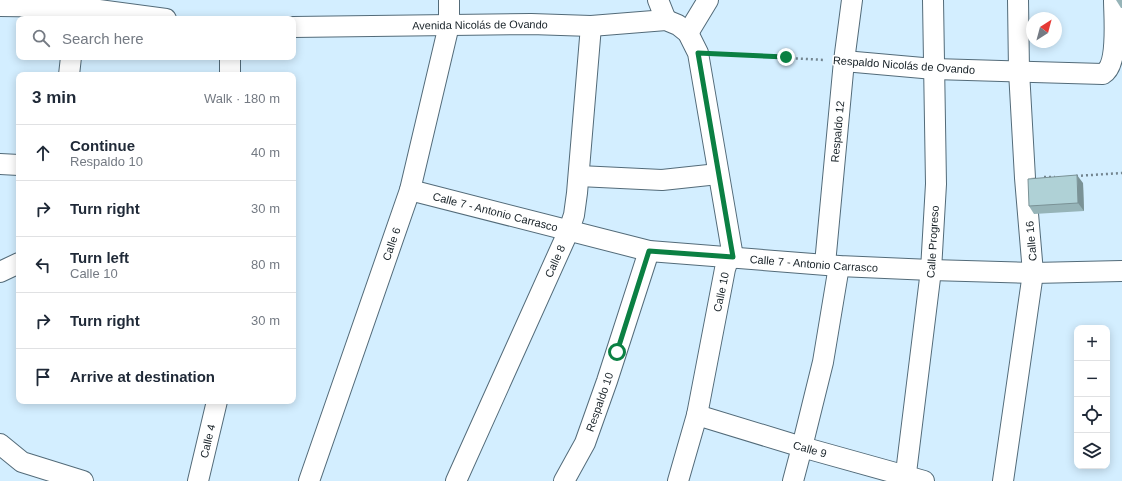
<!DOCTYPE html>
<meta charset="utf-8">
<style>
body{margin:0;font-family:Helvetica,sans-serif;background:#f2f2f3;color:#1f2937}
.controls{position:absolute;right:12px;bottom:12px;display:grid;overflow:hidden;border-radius:8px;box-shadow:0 2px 10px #0003}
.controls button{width:36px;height:36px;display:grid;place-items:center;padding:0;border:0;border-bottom:1px solid #e0e1e3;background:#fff;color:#1f2937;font:20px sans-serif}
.compass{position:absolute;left:1026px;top:12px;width:36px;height:36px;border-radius:50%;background:#fff;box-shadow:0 2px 10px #0003;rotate:36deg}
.stop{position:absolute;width:12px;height:12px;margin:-9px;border:3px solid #0b8043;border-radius:50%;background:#fff}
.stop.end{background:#0b8043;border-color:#fff;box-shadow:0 1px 4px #0008}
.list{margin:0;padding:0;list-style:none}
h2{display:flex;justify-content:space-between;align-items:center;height:52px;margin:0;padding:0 16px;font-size:17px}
h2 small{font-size:13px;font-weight:400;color:#747a83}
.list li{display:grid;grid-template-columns:26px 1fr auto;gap:12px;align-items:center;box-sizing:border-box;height:56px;padding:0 16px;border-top:1px solid #e0e1e3}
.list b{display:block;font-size:15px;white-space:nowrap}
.list p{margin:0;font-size:13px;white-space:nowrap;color:#747a83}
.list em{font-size:13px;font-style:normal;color:#747a83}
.icon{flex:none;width:22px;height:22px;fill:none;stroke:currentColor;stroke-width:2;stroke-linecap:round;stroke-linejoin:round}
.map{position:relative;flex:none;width:1122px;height:481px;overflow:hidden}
.search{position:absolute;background:#fff;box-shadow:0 2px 10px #0003;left:16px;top:16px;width:280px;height:44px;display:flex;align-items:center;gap:10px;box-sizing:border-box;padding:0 14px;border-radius:8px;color:#747a83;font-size:15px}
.panel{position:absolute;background:#fff;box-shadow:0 2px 10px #0003;left:16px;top:72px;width:280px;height:332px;border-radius:8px}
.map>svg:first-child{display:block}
</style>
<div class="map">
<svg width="1122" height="481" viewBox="0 0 1122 481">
<rect width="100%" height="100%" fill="#d3eeff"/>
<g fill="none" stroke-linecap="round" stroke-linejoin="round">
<defs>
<g id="street">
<path d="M658,0L666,20"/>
<path d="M0,6L77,7L166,19"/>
<path id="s1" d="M293,27L531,24L591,26L666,20L678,25L688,33L698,53L733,257L727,263L725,269L697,415L678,481"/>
<path d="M688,33L708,0"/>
<path d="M844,61L934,69L1103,74C1119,65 1114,17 1114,0"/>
<path d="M69,75L71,57"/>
<path d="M230,75V57"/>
<path d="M0,164L19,165"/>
<path d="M579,176L662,180L718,174"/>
<path id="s2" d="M410,190L649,251L839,266L931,270L1033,273L1122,271"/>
<path id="s3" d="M825,264L844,61L852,0"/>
<path d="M0,272L19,263"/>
<path id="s4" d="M697,415L802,447L924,481"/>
<path d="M0,444L22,462L83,481"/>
<path id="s5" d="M198,481L217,401"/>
<path id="s6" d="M309,481L410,190L449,25V0"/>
<path id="s7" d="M456,481L569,230L574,215L577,193L591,26"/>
<path id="s8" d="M564,481L585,443L607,381L649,251"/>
<path d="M793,481L802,447L823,362L839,266"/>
<path id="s9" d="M905,481L931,270L936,184L933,0"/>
<path d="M1003,481L1033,273L1025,178L1019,71L1018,0"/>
</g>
</defs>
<use href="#street" stroke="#536b79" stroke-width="22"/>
<path stroke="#738590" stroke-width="2.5" stroke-dasharray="2 3" stroke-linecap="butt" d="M716,54L825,60
M1076,176L1122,173
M1044,177H1055"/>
<use href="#street" stroke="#fff" stroke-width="20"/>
</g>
<path fill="#96b4b8" d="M1116,0H1122V8H1121Z
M1083,183L1084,211L1034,214L1029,206Z"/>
<path fill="#7a9296" d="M1077,175L1083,183L1084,211L1078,203Z"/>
<path fill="#afd1d6" stroke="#7a9296" d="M1077,175L1078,203L1029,206L1028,179Z"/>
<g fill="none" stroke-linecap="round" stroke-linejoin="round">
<path stroke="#0b8043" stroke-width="5" d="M617,352L649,251L733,257L698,53L786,57"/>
</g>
<g text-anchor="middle" stroke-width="3" stroke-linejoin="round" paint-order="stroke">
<g font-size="11" fill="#172127" stroke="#fff">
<text dy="4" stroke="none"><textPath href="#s1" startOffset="187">Avenida Nicolás de Ovando</textPath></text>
<text transform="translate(904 65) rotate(4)" y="4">Respaldo Nicolás de Ovando</text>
<text dy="4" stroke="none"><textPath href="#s3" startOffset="133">Respaldo 12</textPath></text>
<text dy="4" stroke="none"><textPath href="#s2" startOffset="88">Calle 7 - Antonio Carrasco</textPath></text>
<text dy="4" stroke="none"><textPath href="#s9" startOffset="241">Calle Progreso</textPath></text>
<text transform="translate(1031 241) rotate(-95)" y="4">Calle 16</text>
<text dy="4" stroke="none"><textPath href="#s6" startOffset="251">Calle 6</textPath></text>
<text dy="4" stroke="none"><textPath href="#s7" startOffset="241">Calle 8</textPath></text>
<text dy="4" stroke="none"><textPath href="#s2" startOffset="412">Calle 7 - Antonio Carrasco</textPath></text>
<text transform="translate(721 292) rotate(-78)" y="4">Calle 10</text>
<text dy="4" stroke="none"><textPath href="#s8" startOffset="87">Respaldo 10</textPath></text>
<text dy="4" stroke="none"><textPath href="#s5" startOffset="41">Calle 4</textPath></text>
<text dy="4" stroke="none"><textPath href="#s4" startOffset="118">Calle 9</textPath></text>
</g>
</g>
</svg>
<div class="controls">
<button>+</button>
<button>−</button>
<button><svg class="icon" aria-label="locate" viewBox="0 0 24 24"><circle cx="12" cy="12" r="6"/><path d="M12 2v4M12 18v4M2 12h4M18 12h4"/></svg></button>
<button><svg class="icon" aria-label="layers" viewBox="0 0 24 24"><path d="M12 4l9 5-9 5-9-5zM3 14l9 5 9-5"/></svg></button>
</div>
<svg class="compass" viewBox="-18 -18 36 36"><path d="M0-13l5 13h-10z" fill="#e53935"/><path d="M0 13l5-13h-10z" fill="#747a83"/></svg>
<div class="stop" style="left:617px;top:352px"></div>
<div class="stop end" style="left:786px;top:57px"></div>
<div class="search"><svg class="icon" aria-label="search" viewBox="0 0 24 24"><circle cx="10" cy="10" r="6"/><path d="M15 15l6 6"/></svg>Search here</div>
<section class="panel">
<h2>3 min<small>Walk · 180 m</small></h2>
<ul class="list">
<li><svg class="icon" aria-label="ahead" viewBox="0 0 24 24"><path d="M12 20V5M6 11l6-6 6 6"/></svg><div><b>Continue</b><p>Respaldo 10</p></div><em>40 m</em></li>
<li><svg class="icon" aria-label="right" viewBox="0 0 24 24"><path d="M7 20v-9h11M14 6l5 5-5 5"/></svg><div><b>Turn right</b></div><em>30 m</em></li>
<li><svg class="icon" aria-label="left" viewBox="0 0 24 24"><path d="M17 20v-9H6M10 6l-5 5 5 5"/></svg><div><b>Turn left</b><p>Calle 10</p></div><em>80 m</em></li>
<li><svg class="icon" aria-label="right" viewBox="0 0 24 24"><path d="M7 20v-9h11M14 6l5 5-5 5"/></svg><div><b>Turn right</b></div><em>30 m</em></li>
<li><svg class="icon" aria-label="arrive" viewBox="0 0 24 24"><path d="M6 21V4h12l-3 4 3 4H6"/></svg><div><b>Arrive at destination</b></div></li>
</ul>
</section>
</div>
